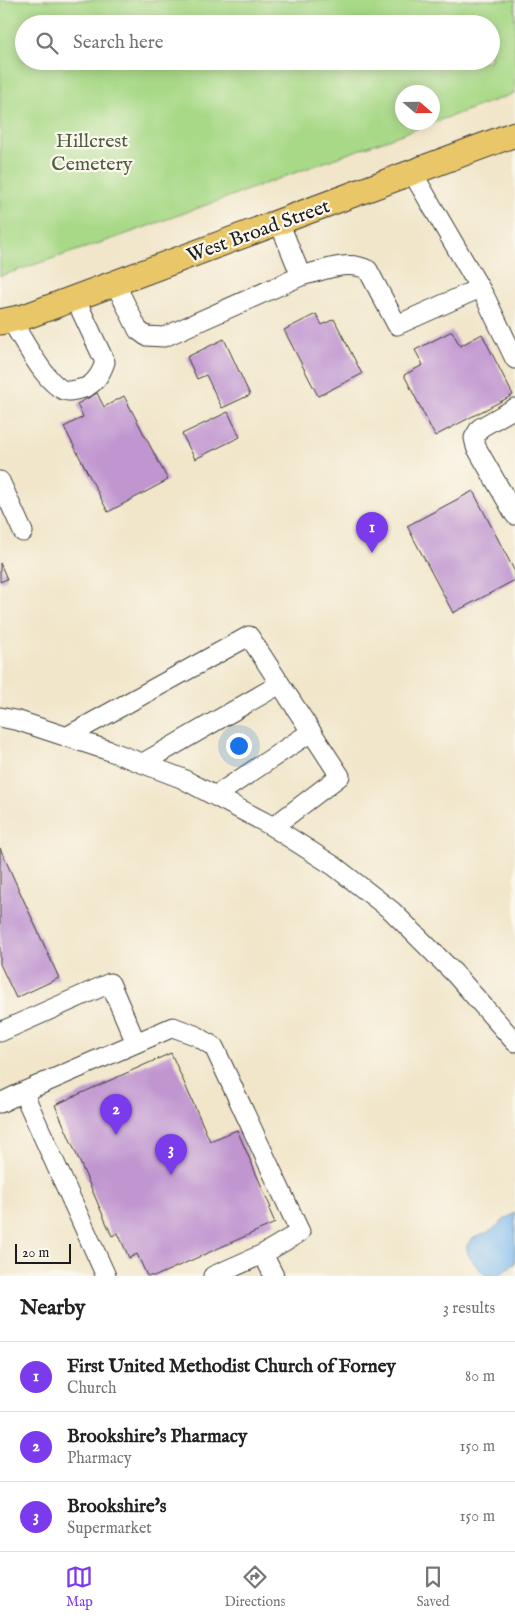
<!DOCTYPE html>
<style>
body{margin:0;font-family:"IM FELL English",serif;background:#f6f6f6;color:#222}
.compass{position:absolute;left:395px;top:85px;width:45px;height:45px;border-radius:50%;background:#fff;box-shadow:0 2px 12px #0003;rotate:110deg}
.scale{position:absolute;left:15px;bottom:12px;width:56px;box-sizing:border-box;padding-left:5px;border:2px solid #1c1c1c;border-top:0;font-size:14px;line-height:18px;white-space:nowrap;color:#1c1c1c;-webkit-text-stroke:4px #fbf7ec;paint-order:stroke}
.you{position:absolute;left:238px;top:745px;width:18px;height:18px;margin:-12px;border:4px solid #fff;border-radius:50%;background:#1a73e8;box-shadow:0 0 0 8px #1a73e833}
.badge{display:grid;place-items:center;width:32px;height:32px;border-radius:50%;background:#7c3aed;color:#fff;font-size:16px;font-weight:700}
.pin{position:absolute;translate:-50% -41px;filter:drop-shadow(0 1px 2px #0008)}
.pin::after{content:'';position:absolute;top:26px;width:18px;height:15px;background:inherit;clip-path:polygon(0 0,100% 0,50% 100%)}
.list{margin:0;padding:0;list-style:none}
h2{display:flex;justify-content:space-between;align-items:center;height:65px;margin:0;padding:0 20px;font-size:21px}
h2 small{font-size:16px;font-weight:400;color:#767676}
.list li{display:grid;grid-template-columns:32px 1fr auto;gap:15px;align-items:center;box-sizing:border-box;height:70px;padding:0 20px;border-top:1px solid #e0e0e0}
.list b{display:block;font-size:19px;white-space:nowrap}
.list p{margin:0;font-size:16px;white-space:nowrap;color:#767676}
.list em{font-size:16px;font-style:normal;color:#767676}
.icon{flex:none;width:28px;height:28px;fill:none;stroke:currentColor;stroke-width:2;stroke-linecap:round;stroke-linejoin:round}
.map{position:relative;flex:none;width:515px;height:1276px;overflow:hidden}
.search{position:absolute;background:#fff;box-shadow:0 2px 12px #0003;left:15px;right:15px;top:15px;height:55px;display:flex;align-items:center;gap:12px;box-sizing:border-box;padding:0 18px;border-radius:28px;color:#767676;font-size:19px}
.sheet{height:275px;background:#fff}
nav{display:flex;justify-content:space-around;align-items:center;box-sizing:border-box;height:70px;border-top:1px solid #e0e0e0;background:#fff;font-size:14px;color:#767676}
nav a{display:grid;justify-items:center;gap:2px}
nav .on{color:#7c3aed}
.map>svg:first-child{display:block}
</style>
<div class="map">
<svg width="515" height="1276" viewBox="0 0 515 1276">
<rect width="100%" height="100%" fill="#fbf7ec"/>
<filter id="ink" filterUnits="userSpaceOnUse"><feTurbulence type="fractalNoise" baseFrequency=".02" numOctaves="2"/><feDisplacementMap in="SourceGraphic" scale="10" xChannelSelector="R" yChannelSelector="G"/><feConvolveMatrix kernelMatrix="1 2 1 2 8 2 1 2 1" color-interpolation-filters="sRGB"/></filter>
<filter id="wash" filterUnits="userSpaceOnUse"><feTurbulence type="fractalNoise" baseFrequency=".0096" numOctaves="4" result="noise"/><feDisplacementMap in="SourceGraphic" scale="20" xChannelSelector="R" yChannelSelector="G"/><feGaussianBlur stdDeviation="1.12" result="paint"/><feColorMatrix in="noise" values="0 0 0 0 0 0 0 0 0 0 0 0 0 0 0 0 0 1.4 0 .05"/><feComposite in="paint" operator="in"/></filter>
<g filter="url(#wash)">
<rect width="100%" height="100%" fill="#f1e6ca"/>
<path fill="#a8d987" stroke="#627a52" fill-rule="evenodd" d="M0,0H515V93L118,237L0,276ZM24,24H491V61H24ZM402,92H432V122H402Z"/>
<path fill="#7dbaef" stroke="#4c6b86" d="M515,1213V1263L498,1276H486C479,1268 458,1251 471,1240C476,1236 483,1235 489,1232C498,1226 505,1218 515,1213Z"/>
<g id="blocks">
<path fill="#c095d0" d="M316,314L322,325L334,319L362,374L318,396L284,330Z
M452,331L460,346L482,334L513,395L435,436L404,375L423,365L415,350Z
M224,339L250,395L222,408L206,375L197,379L187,357Z
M97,393L104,407L124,396L168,480L108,512L64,427L83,417L77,404Z
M228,412L240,437L195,459L182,434Z
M473,491L515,572V580L453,613L407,526Z
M0,563L7,579L0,582Z
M0,848L59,978L16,998L0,964Z
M171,1053L210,1141L237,1130L271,1208L269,1209L275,1223L156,1276H147L137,1254L129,1258L118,1233L112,1236L55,1105Z"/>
</g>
</g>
<g filter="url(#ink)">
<use href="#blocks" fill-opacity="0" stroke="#3c3a36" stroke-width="1"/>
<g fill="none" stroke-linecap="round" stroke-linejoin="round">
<defs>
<path id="minor" d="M412,172L485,297L515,359
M301,276C323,271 347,259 368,270L397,325L480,288
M115,283L138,330L146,336L164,337L301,276L279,222
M11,320C22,337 48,390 68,391C72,391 76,390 80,389C93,387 101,374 105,362L75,298
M515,408L480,428L474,438L476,447L515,515
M0,481L23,532
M0,717L19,721L110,751L181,778L268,824L334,866L392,911L455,974L515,1042
M66,737L249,636L340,776L273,827
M143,763L280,684
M215,796L311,732
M0,1032L110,983L136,1043
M23,1092L173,1027L197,1036L214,1047L300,1232L263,1254L213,1276
M0,1103L23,1092L106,1276
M263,1254L274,1276"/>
<path id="major" d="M0,322L24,317L515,134"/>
</defs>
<use href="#minor" stroke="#3c3a36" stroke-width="21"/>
<use href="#major" stroke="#3c3a36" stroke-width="27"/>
<use href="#minor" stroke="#fff" stroke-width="19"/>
<use href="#major" stroke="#e9c769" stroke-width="25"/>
</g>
</g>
<g text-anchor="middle" stroke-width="4.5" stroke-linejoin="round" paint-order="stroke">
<g font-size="20" fill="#4d5e41" stroke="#fbf7ec">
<text x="92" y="147">Hillcrest<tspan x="92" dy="23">Cemetery</tspan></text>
</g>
<g font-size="20" fill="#1c1c1c" stroke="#fbf7ec">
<text transform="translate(258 230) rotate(-20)" y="7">West Broad Street</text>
</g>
</g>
</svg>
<svg class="compass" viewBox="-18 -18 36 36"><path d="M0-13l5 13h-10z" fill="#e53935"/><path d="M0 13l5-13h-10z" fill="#767676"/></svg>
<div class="scale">20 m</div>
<div class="you"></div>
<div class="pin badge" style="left:372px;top:553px">1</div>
<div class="pin badge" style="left:116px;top:1135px">2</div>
<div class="pin badge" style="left:171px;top:1175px">3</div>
<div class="search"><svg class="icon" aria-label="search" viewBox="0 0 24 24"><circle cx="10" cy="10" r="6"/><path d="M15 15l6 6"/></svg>Search here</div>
</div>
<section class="sheet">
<h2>Nearby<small>3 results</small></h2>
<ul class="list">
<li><span class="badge">1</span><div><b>First United Methodist Church of Forney</b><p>Church</p></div><em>80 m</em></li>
<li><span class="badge">2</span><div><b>Brookshire's Pharmacy</b><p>Pharmacy</p></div><em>150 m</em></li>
<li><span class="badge">3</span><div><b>Brookshire's</b><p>Supermarket</p></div><em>150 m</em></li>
</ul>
</section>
<nav>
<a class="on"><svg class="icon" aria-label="map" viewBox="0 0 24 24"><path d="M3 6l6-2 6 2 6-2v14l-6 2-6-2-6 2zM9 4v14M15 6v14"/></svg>Map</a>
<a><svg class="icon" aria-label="directions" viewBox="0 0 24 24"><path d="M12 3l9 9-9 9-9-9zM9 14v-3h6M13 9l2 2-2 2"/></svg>Directions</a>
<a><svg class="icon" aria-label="saved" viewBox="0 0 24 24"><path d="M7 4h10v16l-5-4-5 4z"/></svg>Saved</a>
</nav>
